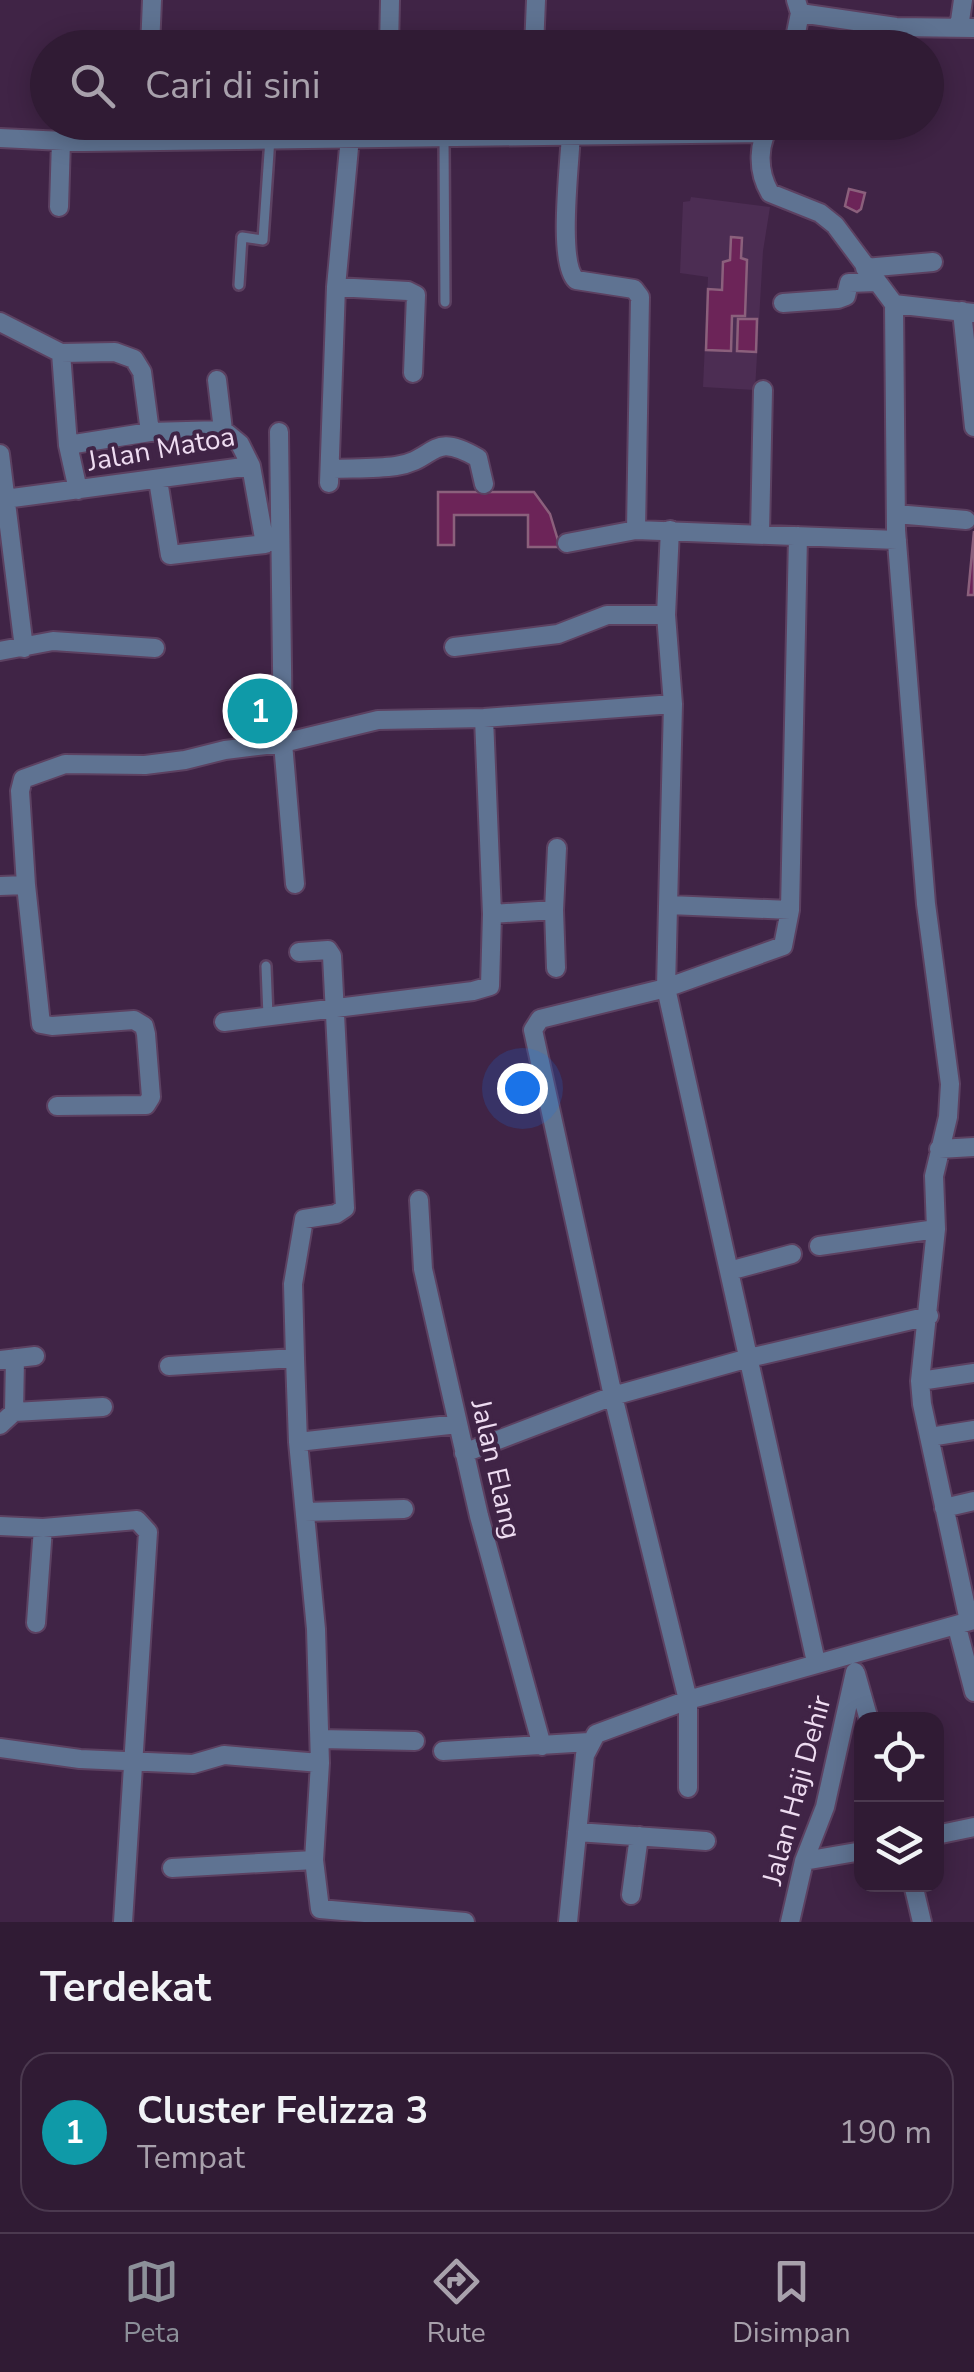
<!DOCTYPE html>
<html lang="id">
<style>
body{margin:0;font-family:"Nunito Sans",sans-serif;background:#38243c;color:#f1f3f6}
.controls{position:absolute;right:30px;bottom:30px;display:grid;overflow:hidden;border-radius:20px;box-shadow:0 5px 25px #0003}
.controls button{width:90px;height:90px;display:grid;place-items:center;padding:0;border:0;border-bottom:2px solid #4b394f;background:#301b34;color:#f1f3f6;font:50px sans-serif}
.you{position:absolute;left:522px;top:1088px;width:35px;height:35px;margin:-25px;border:8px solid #fff;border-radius:50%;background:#1a73e8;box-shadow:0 0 0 15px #1a73e833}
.badge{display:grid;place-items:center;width:65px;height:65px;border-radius:50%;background:#8c9099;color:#fff;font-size:32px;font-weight:700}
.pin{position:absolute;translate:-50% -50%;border:5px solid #fff;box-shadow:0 2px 10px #0006}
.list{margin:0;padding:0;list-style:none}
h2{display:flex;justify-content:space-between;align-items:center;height:130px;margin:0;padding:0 40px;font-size:42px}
h2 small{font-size:32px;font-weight:400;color:#a8a1ac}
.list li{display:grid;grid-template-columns:65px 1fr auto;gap:30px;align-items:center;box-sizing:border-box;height:160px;margin:0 20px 20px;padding:0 20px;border:2px solid #4b394f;border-radius:30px}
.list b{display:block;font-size:38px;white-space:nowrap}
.list p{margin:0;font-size:32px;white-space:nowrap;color:#a8a1ac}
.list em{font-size:32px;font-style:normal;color:#a8a1ac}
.icon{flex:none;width:55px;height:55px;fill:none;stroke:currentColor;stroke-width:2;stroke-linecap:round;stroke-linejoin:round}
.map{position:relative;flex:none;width:974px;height:1922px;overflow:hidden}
.search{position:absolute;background:#301b34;box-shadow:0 5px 25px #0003;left:30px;right:30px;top:30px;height:110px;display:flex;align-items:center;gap:25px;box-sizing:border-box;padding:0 35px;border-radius:55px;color:#a8a1ac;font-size:38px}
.sheet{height:310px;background:#301b34}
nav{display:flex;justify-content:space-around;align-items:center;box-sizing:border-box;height:140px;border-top:2px solid #4b394f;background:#301b34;font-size:28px;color:#a8a1ac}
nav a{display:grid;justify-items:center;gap:5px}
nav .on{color:#8c9099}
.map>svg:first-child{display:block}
</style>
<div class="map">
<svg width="974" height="1922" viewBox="0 0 974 1922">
<rect width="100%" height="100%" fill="#402446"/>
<path fill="#4c2d53" d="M691,197L770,207L763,251L755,390L703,387L708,277L680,273L683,202L690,201Z"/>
<path fill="#6c2458" stroke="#8b607c" stroke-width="2.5" d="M715,33L760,37L759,48H714Z
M849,189L865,193L861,209L857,212L845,206Z
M731,237L742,238L741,258L747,260L745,316H732L731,351L706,350L708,289L722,290L723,262L730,260Z
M738,319H757L756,352L737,351Z
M438,492H534L550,514L560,547H528V515H454V545H438Z
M974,531V595H968Z
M278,674L281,742L242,743L241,681Z"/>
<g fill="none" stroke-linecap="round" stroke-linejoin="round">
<defs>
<path id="lane" d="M444,138L445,302
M239,285L242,237L263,240L270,138
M266,966L268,1016"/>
<path id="street" d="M800,13L896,27L974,28
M959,28L963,0
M150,48L152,0
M389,48L390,0
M461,48L462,43
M534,48L536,0
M793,48L800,13L796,0
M773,122C757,141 757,171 770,193L820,213L835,225L894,304L896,530L926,904L950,1084L948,1117L934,1176L936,1229L920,1381L922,1404L969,1621
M571,133C570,163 557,262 576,280L634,289L640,297L636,530
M0,138L85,142L764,133
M59,207L61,140
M865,268L933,262
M336,287L408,291L416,295L413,373
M783,303L838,299L846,296L849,283L876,282
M894,304L973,313
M962,311L974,427
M0,322L61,353L115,352L134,359L142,372L150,432
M61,353L68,445L78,490
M217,380L223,430
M279,432L283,743L295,884
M68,445L150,432L223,430L240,444L251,466L265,544L170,555L158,480
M0,454L24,648
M330,469C352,468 375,469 396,466C437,460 430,430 478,458L484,484
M329,483L336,287L350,137
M5,499L251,466
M896,514L966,520
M670,530L666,615L673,704L666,988L816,1662
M760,534L763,390
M567,543L636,530L897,540
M454,647L558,634L607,615H666
M0,651L53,641L155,648
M26,885L41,1024L52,1026L134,1020L144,1026L146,1034L151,1097L146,1105L57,1106
M0,886L26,885L20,791L23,779L65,764L145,765L185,760L225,750L283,743L378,720L484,718L673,704
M669,905L790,910
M492,914L554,910
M299,952L328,950L332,956L345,1208L336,1214L304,1219L293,1284L295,1358L298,1442L316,1629L320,1763L314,1860L320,1909L465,1922
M556,968L554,910L557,848
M224,1022L473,991L490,986L492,914L484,718
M939,1149L974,1147
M419,1200L423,1269L479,1516L542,1746
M819,1246L936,1229
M729,1271L792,1254
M0,1360L35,1356
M169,1366L295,1358
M920,1381L974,1373
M14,1412L103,1407
M0,1425L14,1412L15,1358
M930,1437L974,1430
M298,1442L458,1424
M464,1453L613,1396L749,1358L929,1316
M944,1508L974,1501
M305,1512L404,1509
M0,1526L43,1528L137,1520L148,1532L123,1922
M36,1623L43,1528
M957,1627L974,1692
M856,1674L869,1720
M320,1739L415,1741
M0,1748L80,1759L193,1764L224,1755L320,1763
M443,1751L589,1742
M688,1788V1700L613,1396L533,1030L540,1019L666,988L783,946L790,910L798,536
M577,1832L706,1841
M936,1835L974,1827
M804,1861L862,1851
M172,1868L314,1860
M913,1884L922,1922
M631,1895L639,1836
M568,1922L585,1755L596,1734L688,1700L974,1620
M790,1922L804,1861L825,1807L855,1672"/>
</defs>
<use href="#lane" stroke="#5c4161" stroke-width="14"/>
<use href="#street" stroke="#5c4161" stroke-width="22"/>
<use href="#lane" stroke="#5f7392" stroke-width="9"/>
<use href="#street" stroke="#5f7392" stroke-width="18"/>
</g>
<g text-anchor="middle" stroke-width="8" stroke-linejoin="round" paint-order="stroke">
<g font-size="28" fill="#eedcf1" stroke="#402446">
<text transform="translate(161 448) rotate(-10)" y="10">Jalan Matoa</text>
<text transform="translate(497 1469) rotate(77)" y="10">Jalan Elang</text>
<text transform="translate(796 1790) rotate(-75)" y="10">Jalan Haji Dehir</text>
</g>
</g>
</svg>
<div class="controls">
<button><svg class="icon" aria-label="locate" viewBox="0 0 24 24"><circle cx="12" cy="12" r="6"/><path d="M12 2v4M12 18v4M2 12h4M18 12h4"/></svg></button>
<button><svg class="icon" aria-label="layers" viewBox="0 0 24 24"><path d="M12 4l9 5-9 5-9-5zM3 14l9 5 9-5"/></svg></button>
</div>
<div class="you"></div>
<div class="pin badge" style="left:260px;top:711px;background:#0f9aa8">1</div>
<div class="search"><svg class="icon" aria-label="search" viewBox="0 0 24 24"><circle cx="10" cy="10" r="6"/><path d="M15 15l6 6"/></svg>Cari di sini</div>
</div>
<section class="sheet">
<h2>Terdekat<small></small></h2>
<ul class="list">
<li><span class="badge" style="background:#0f9aa8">1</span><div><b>Cluster Felizza 3</b><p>Tempat</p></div><em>190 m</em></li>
</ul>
</section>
<nav>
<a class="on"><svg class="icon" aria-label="map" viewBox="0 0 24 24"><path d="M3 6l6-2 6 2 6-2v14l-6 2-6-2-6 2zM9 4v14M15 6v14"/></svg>Peta</a>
<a><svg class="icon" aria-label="directions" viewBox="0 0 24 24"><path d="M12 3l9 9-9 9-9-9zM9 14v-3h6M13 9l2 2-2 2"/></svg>Rute</a>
<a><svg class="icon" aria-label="saved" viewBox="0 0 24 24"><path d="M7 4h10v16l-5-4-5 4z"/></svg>Disimpan</a>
</nav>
